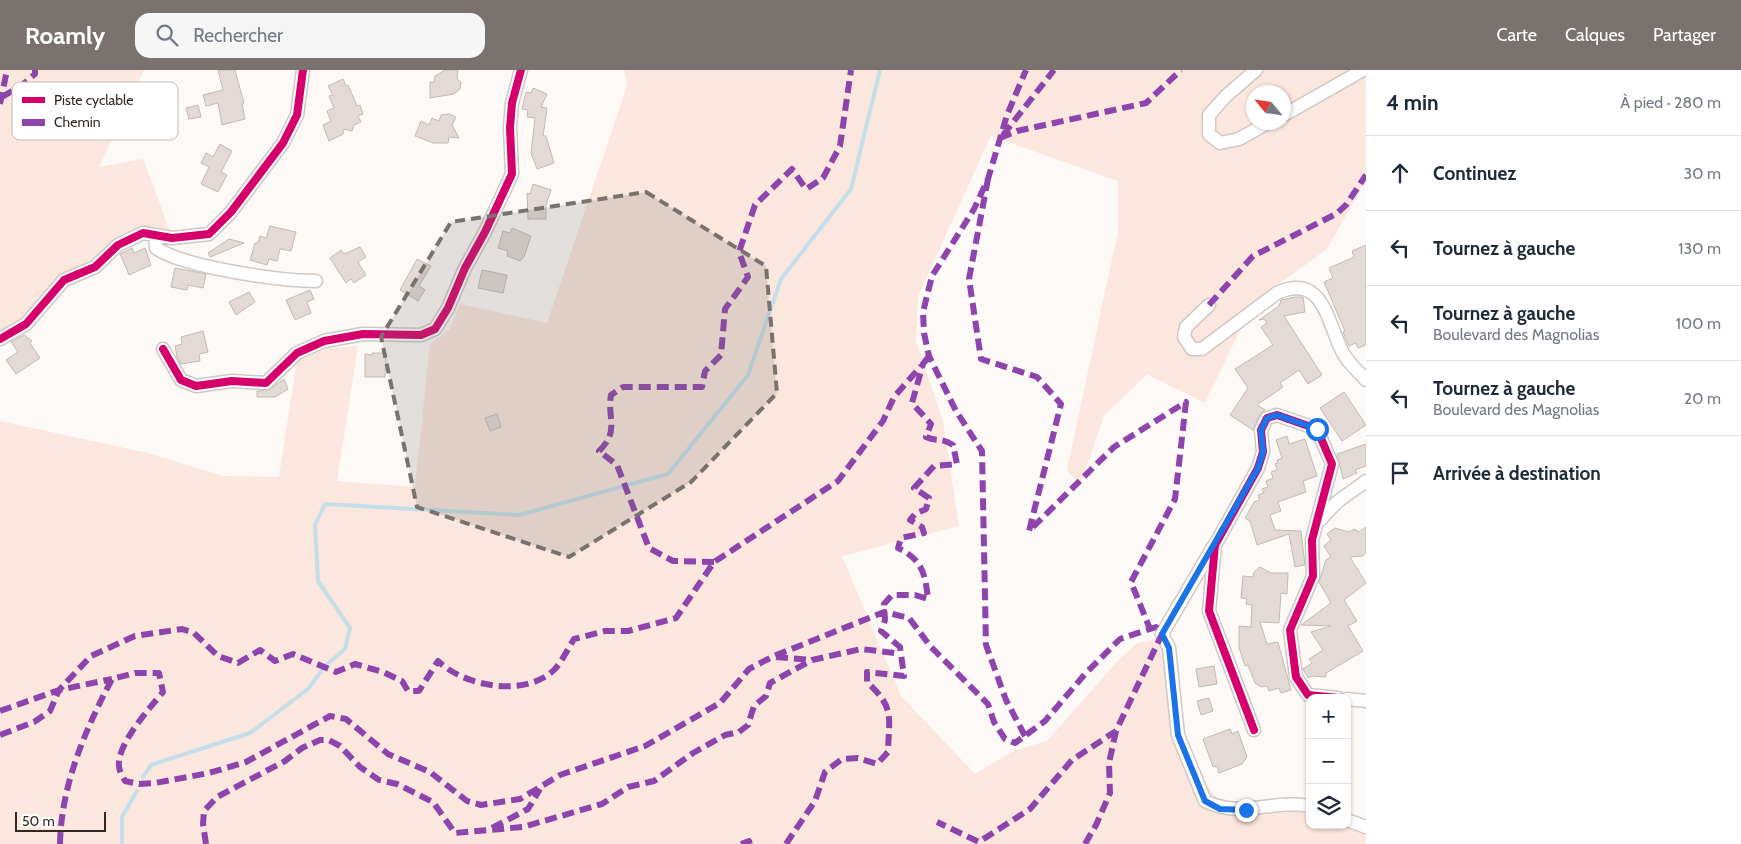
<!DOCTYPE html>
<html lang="fr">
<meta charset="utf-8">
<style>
body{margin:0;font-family:Cabin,sans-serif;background:#f6f6f7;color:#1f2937}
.controls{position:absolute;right:15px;bottom:15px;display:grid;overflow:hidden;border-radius:10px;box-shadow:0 1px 4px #0004}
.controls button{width:45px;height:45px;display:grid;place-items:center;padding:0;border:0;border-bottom:1px solid #e0e1e3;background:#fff;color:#1f2937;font:25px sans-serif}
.compass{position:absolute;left:1246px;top:15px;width:45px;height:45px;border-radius:50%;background:#fff;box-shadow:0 1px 4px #0004;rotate:299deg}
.scale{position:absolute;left:15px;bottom:12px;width:91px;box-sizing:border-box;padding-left:5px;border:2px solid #332924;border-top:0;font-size:14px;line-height:18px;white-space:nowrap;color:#332924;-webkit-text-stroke:4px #fff;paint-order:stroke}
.stop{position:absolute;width:15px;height:15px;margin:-11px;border:4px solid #1a73e8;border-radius:50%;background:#fff}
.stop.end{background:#1a73e8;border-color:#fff;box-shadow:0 1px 5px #0008}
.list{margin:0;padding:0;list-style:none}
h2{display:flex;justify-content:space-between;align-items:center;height:65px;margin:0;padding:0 20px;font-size:21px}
h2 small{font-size:16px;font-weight:400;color:#747a83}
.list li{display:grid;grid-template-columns:32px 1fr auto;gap:15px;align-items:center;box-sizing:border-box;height:75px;padding:0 20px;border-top:1px solid #e0e1e3}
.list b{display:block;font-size:19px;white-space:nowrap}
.list p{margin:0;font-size:16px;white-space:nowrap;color:#747a83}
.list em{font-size:16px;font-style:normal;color:#747a83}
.icon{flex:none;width:28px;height:28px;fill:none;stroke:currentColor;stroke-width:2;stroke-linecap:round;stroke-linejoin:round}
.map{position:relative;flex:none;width:1366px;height:774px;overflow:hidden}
header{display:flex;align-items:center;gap:30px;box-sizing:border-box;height:70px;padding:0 25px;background:#79726e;color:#fff}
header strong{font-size:24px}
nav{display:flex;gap:28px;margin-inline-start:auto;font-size:18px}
.search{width:350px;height:45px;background:#f6f6f7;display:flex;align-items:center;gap:12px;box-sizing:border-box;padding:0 18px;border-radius:15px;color:#747a83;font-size:19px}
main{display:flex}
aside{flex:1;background:#fff}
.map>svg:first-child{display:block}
</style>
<header>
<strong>Roamly</strong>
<div class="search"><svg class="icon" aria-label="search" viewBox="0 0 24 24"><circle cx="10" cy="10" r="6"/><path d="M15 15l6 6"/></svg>Rechercher</div>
<nav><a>Carte</a><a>Calques</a><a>Partager</a></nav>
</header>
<main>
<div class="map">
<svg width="1366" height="774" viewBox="0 0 1366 774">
<rect width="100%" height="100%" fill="#fcf9f7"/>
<path fill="#fbe7dd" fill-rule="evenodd" d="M0,0H144L99,97L143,89L170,161L144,160L113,174L21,254L0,265Z
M624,0H1366V110L1327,179L1253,233L1205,333L1147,304L1104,346L1080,416L1067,400L1118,161V111L991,66L918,226L916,271L943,351L959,456L842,486L901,626L975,704L1015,680L1047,671L1115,594L1137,573L1157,569C1169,587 1171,607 1176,628C1186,676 1198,717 1238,748L1301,740L1310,742V755H1347L1366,761V774H0V351L148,383L223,406L279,407L297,290L329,278L358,276L337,411L415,417L430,274L450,259L460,234L547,253L627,16ZM1254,22H1284V52H1254Z"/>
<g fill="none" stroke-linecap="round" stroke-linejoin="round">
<path stroke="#c5dfea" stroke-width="4" d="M143,707L151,695L250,663L308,619L325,596L345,579L350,558L318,511L315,455L325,434L519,445L668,404L748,305L781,209L851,119L880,0
M122,774V747L137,721"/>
</g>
<path fill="#e3dad6" stroke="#c1bbb7" d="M218,0H235L244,33L242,34L245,49L222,55L218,33L206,36L203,25L223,20Z
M445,0H458L457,9L461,12L460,19L454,24L430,28V12H434L435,6Z
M343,9L346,16L348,15L357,36L360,35L363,44L358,46L361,52L354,55L352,61L344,59L343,64L329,71L323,55L331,51L327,41L334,38L329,26L333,25L328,16Z
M533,18L547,24L541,37L547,38L543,66H546L554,93L537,99L531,83L535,48L527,47L528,40L522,39L526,22L531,23Z
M198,35L201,47L189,49L186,38Z
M449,44L456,47L452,55L459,68L449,67L448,73H433L415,66L421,51L429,55L432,48L439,51L441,45Z
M220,74L232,81L221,102L227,105L218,122L201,114L209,97L201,93L206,83L213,87Z
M533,114L551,120L546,135V149H528L527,123L530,124Z
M270,156L296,162L291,181L280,179L277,191L269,189L267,195L250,190L255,173H258L260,166L266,168Z
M512,158L531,166L524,187L520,191L507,186L508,181L498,178L503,161L510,163Z
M229,169L244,173L210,187L208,183Z
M1366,175V275L1358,278L1356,273L1349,276L1343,262L1345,261L1324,212L1333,208L1329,198L1354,187L1352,181Z
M360,177L366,187L358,192L366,205L354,213L351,209L346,213L330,188L341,180L344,184Z
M132,178L134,183L145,178L151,195L129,205L120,184Z
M417,189L431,196L419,216L425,220L418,231L400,220Z
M175,198L206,204L203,218L188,215L187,220L171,217Z
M482,200L507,205L503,223L478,218Z
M310,220L314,229L307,232L311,243L295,250L286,230Z
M249,222L255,232L236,245L229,232Z
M1295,227H1303L1305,242L1284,246L1322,305L1308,314L1299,300L1280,313L1283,317L1257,335L1265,340L1260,344L1253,360L1230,345L1248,318L1235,299L1273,275L1261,257L1267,253L1264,249L1259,250L1279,236L1281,230Z
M203,261L208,282L199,284L200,291L181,294L177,287L175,276L182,274L181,267Z
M24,265L32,271L30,273L40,288L16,304L6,290L18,282L11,272Z
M372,283H386L385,307H365V284L372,285Z
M284,309L288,319L275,327H257V321L269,320Z
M1344,322L1366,355L1342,371L1320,338Z
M497,344L501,357L490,361L485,348Z
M1287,366L1289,374L1305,369L1317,406L1303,411L1306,422L1278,432L1281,441L1270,445L1275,460L1301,461L1305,495L1295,497L1289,464L1257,475L1250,451L1245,448L1254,432L1260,430L1258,425L1264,423L1262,419L1268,417L1266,411L1273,408L1271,402L1277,400L1275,394L1278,393L1277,390L1282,388L1276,370Z
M1366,374V396L1355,400L1357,403L1343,409L1337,384Z
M1366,457V482L1363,486L1350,487L1366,513L1344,530L1357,551L1348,556L1363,581L1326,603V607L1312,606L1308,608L1303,599L1312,593L1309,589L1323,580L1311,562L1331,556L1301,555L1331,533L1319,512L1326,490L1331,487L1324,476L1331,470L1327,464L1335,458L1349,462L1354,459L1359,462Z
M1260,497L1271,503H1288L1287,524L1281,523L1279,553L1260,552L1267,574L1278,572L1291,620L1281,623L1279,618L1269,621L1267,616L1261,617L1255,613L1248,595L1245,596L1239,577V556L1251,557L1252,535L1246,534L1247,529L1241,528L1243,506L1253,507L1254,502Z
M1214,596L1217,614L1199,617L1196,599Z
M1209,628L1213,641L1201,645L1197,631Z
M1230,659L1232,664L1238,661L1247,687L1242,694L1219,703L1217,696L1213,697L1203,669Z"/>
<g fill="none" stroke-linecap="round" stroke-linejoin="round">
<defs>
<path id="street" d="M1256,0L1226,26L1209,45V64L1220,73L1239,69L1269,52
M1284,45L1363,0
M155,166L156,178C183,197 280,211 316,211
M1209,235L1186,257L1184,267L1192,279H1202L1277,223C1324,202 1327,253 1343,283C1348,293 1359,302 1366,310
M0,269L26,254L64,210L95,197L118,175L143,163L172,168L209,164L231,142L283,73L297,45L303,0
M163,279L181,310L196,316L232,311L266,313L297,283L324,271L363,264L421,265L435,259L448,238L465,198L485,162L512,104L510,58L512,33L521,0
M1317,453L1337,432L1366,411
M1213,477L1162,564L1169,578L1178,665L1205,731C1241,749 1273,729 1310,736
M1347,629L1366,631
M1254,660L1209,541L1215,475L1258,398L1263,382L1261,360L1267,348L1277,345L1317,359L1332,394L1312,470L1313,506L1290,560L1296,607L1308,625L1338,628
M1347,750L1366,757"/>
</defs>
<use href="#street" stroke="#cfc9c5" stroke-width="15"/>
<use href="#street" stroke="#fffefe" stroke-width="12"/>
<path stroke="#8e44ad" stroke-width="6" stroke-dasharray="12 6" stroke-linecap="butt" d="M2,27L22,15L35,4V0
M0,34L7,0
M1003,65L1054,0
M1000,68L1017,61L1146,33L1181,0
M988,109L969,209L981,289L1037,307L1061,334L1029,461L1114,377L1186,332L1175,429L1131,512L1150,559
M1209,235L1253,186L1336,144L1346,135L1366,105
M714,492L673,491L649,478L617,395L599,381C620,361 607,349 611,325L623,317H702L705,301L721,285L725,239L748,207L739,182L755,135L792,99L806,119L823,108L840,76L851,0
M776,587L812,590
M0,641L59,620L112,609
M0,665L34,652L50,641L59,620L91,586L135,566L182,559L194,563L218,586L238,593L260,580L275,591L293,584L336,602L355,594L383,602L402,611L408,621H419L438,591C465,617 526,628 555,599C562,591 568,579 574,569L605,561H628L676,548L714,492L838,411L883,351L894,327L921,296
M1025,666L1006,630L986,575L982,381L956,341L929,286L924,263L923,242L932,206L974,139L988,109L1007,45L1026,0
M492,758L528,739L540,719
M60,774C61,716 85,660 112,609L135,603H159L163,622C149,639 117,674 119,696C119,701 123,707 125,711L139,714L155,713L209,703L246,692L330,646L346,649L388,684L430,702L467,731L481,735L520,729L560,705L645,676L720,633L749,599L774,586L884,542L909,548L931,577L988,634L994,652L1005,669L1015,673L1045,651L1085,604L1120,569L1156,557L1162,564L1116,661L1072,690L1030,739L979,772L937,752
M206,774L203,754L204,741L217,727L285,691L302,678L320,670H329L340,676L360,697L379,710L397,714L433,732L455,763L523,757L602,734L628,717L654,711L693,683L725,665L739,662L748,655L754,636L766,626L770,613L812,590L861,579L895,583L900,577L881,561L885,550L884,534L892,525H915L928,529C925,504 923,490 898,478L901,468L924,463L922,457L910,450L915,444L926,439L929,428L914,418L934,396L957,394L953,375C940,367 937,372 926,367L931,354L912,333L923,294L929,286
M741,774L749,771L750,774
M786,774L815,731L825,702L842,689L858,688L877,694L888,682C889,646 895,638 867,612V602L904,606L900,577
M1085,774L1096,755L1110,723L1109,693L1116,661"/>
<defs>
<path id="cycleway" d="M0,269L26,254L64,210L95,197L118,175L143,163L172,168L209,164L231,142L283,73L297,45L303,0
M163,279L181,310L196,316L232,311L266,313L297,283L324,271L363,264L421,265L435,259L448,238L465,198L485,162L512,104L510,58L512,33L521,0
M1254,660L1209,541L1215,475L1258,398L1263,382L1261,360L1267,348L1277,345L1317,359L1332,394L1312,470L1313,506L1290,560L1296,607L1308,625L1338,628"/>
</defs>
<use href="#cycleway" stroke="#fff" stroke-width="11"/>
<use href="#cycleway" stroke="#d6006c" stroke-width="8"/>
</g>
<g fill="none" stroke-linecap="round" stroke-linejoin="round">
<path stroke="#1a73e8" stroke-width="6" d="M1246,740L1220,739L1205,731L1178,665L1169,578L1162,564L1258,398L1263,382L1261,360L1267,348L1277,345L1317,359"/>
</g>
<path fill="#79726e" fill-opacity="0.2" stroke="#79726e" stroke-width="4" stroke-dasharray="10 6" stroke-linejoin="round" d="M646,122L766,196L777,323L691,412L569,487L417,437L381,267L451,152Z"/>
<rect x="12" y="12" width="166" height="58" rx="8" fill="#fff" stroke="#c2bfbd" stroke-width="1"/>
<rect x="22" y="27" width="23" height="6" fill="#d6006c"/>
<rect x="22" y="49" width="23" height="7" fill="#8e44ad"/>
<g font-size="14" fill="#332924">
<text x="54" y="35">Piste cyclable</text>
<text x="54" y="57">Chemin</text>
</g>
</svg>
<div class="controls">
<button>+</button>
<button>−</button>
<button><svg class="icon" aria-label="layers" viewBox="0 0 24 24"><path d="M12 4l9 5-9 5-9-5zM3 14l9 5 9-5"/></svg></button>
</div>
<svg class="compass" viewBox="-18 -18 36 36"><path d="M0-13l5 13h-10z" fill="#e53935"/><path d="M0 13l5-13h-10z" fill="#747a83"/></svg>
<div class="scale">50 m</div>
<div class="stop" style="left:1317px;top:359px"></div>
<div class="stop end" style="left:1246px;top:740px"></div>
</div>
<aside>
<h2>4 min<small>À pied · 280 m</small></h2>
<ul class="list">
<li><svg class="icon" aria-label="ahead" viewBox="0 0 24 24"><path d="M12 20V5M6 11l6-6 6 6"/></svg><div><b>Continuez</b></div><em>30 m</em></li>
<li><svg class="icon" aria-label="left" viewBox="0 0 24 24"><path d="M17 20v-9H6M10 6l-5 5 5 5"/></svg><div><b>Tournez à gauche</b></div><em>130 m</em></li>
<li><svg class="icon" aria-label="left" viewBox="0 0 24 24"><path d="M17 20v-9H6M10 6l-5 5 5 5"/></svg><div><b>Tournez à gauche</b><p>Boulevard des Magnolias</p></div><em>100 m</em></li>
<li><svg class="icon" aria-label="left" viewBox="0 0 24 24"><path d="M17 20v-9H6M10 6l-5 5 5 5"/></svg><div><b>Tournez à gauche</b><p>Boulevard des Magnolias</p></div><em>20 m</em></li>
<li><svg class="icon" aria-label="arrive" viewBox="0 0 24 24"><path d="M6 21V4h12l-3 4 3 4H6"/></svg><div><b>Arrivée à destination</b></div></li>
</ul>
</aside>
</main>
